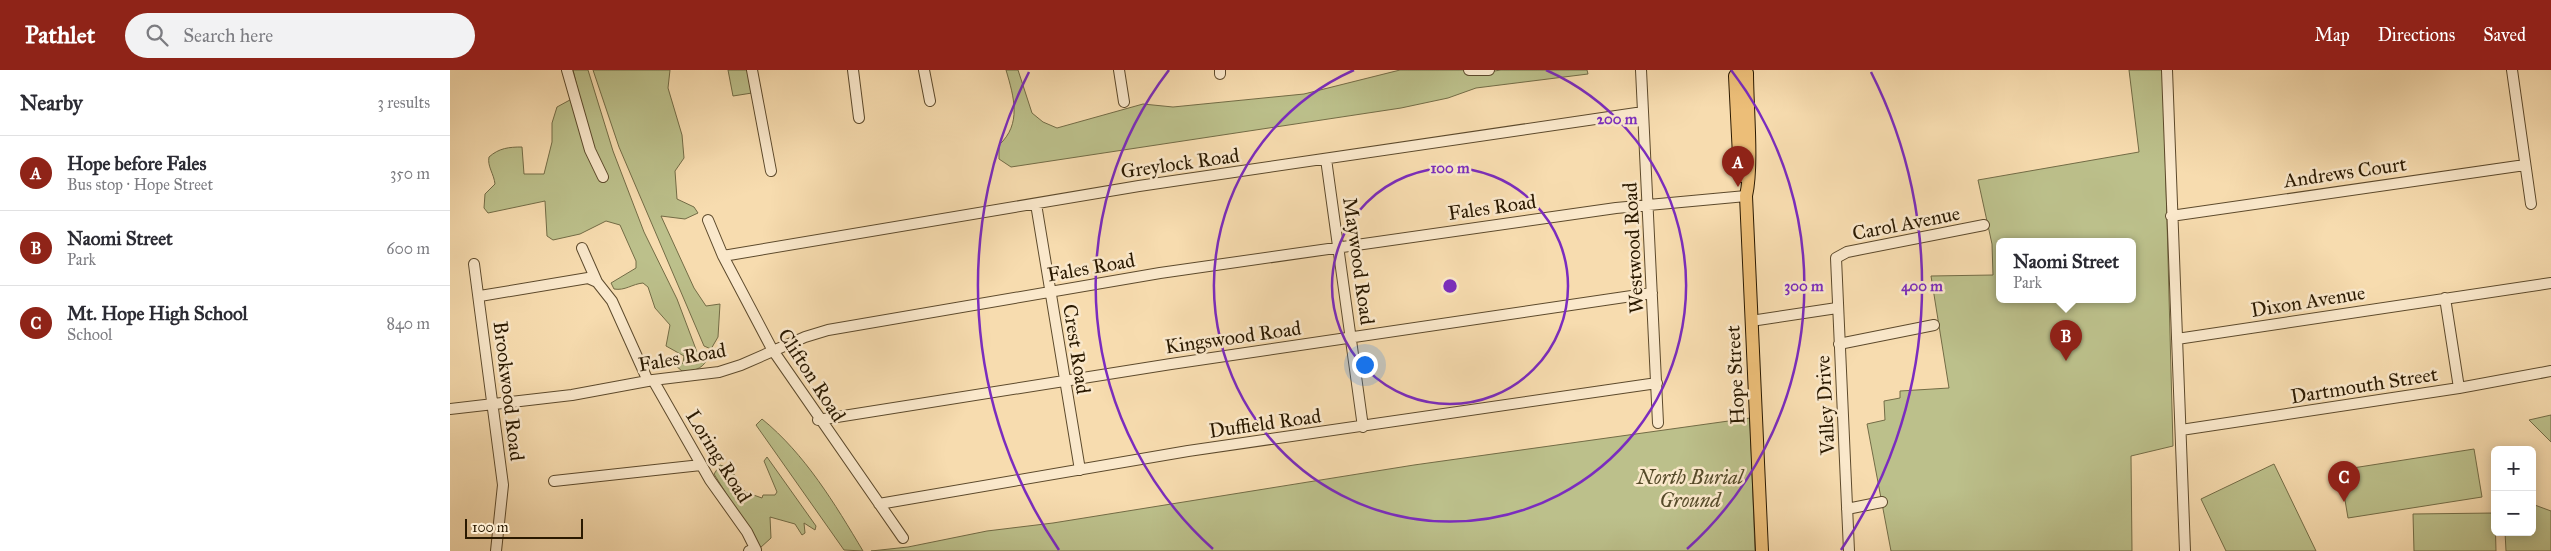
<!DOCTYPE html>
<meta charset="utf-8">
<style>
body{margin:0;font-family:"IM FELL Great Primer",serif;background:#f2f2f3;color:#2b2b33}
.controls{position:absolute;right:15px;bottom:15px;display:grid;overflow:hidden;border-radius:8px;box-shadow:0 2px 12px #0003}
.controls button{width:45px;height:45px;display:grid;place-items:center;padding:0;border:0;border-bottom:1px solid #e1e1e2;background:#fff;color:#2b2b33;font:25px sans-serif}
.scale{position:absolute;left:15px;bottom:12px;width:118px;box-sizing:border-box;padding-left:5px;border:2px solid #2a1900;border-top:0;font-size:14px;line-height:18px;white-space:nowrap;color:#2a1900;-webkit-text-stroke:4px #fae8cb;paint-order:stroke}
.you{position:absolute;left:914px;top:294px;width:18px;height:18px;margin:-12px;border:4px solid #fff;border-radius:50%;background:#1a73e8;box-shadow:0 0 0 8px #1a73e833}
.badge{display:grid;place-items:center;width:32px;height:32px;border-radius:50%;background:#8f2418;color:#fff;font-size:16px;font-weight:700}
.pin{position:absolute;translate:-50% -41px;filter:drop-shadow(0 1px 2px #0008)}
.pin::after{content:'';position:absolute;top:26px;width:18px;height:15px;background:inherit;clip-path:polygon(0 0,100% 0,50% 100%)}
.popup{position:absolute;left:1546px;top:168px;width:140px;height:65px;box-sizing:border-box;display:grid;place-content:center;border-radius:8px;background:#fff;filter:drop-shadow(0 1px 4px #0005);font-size:16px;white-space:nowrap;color:#7c7c81}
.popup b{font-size:19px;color:#2b2b33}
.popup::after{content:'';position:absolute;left:50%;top:100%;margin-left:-10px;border:10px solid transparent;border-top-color:#fff}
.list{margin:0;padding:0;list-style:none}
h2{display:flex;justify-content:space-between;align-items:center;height:65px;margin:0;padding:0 20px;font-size:21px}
h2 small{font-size:16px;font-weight:400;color:#7c7c81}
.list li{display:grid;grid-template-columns:32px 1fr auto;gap:15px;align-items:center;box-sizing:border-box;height:75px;padding:0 20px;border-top:1px solid #e1e1e2}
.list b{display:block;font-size:19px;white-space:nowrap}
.list p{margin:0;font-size:16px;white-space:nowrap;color:#7c7c81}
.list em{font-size:16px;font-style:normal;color:#7c7c81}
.icon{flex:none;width:28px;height:28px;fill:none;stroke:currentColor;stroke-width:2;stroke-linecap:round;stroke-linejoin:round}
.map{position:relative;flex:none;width:2101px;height:481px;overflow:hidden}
header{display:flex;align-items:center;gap:30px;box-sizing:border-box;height:70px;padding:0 25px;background:#8f2418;color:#fff}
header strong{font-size:24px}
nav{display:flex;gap:28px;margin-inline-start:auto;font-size:18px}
.search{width:350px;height:45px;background:#f2f2f3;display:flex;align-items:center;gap:12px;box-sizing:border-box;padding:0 18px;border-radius:28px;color:#7c7c81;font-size:19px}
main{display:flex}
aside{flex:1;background:#fff}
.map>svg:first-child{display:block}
</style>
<header>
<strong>Pathlet</strong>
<div class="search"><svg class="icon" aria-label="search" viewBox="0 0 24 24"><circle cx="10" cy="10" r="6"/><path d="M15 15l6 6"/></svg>Search here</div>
<nav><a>Map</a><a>Directions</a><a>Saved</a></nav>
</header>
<main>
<aside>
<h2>Nearby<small>3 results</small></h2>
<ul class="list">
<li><span class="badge">A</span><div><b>Hope before Fales</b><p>Bus stop · Hope Street</p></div><em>350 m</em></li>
<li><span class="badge">B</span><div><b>Naomi Street</b><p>Park</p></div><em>600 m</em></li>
<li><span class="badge">C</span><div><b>Mt. Hope High School</b><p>School</p></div><em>840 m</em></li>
</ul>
</aside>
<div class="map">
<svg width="2101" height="481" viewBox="0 0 2101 481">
<rect width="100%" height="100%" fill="#f7dcaf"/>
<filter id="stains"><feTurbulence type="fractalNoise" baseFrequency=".004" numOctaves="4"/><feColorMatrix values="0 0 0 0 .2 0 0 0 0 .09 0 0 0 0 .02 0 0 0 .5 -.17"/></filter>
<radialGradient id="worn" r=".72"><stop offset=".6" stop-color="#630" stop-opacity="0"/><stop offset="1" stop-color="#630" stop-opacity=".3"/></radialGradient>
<path fill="#bcc08b" stroke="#736c46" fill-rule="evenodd" d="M123,0H138L163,81L194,162L227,229L247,282L257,290C251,300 243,301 232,301L226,296L233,293L234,286L216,276L220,255L205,238L198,217L193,213C182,214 175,221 164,219L161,213L186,198V191L170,155L156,151L130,164L103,170L97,166L95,131L38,143L34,138L35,124L45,114C44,104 37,96 39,87C49,78 59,77 72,77L74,104H94L102,72V53L107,37L129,25Z
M143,0H220L218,18L232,65L234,88L225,101L227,129L244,137L248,143L235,149L211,146L244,218L256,236L270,234L268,267L261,279L254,276L169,77Z
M278,0H298L302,23L283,26Z
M556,0H568L582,43L593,52L607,58L693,34L723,37L854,24L950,0H1015L1017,5L1051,0H1137L1138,4L1026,18L998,28L951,38L561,97L549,89V75C572,54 564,27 556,0Z
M1679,0H1713L1723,376L1681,386L1682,481H1441L1417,354L1435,350L1434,331L1450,328V321L1499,318L1481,206L1543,205L1542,174L1528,110L1689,82ZM1550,172H1682V230H1550Z
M2101,345V372L2079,350Z
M1300,348L1305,481H421L458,477L537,461L603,453L964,395Z
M312,349C355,384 385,434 413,481L394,480L306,355Z
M2024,379L2032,427L1898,448L1890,400Z
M317,387L366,456L365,460L354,453L355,463L352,465L345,454L320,447L321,468L310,478L264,404L270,395L280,398L295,422L312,428L313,425H325L327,422L314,391Z
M1824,394L1866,481H1776L1751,429Z
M2082,434L2101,441V481H2056L2055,462H2082Z
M2045,443L2046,481H1964L1963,444Z"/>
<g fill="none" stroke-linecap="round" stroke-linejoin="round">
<defs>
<path id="minor" d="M117,0L140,80L153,107
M302,0L321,101
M403,0L409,48
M474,0L480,31
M669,0L674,32
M770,0V4
M1019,0H1039
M1191,0L1208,353
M1717,0L1735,481
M2062,0L2081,134
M876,89L913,357
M586,134L630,400
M1721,146L2075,95
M258,150L273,186L322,279L453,468
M132,178L147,212L162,231L198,311
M273,186L689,116L1193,42
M24,194L53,415L46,481
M30,226L138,208L147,212
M1995,228L2009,318
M1301,251L1387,238
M1727,269L2101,213
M1389,274L1484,255
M203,310L260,410L297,462L306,480L299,481
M0,339L122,325L203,310L269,302L291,295L355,267L378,260L710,203L1166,138L1296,126
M368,350L721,294L1202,223
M1731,360L2009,318L2101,301
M104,411L251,395
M429,434L738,381L1207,313
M1397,439L1432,432
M1399,481L1386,188L1397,182L1534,155"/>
<path id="major" d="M1289,0L1285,6L1290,106
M1295,0L1297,3C1297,37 1303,95 1296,126L1312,481"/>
</defs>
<use href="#minor" stroke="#5d4a2c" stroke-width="12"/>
<use href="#major" stroke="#2a1900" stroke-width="14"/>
<use href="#minor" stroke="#fae8cb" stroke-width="10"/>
<use href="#major" stroke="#ecbe78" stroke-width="12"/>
</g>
<g fill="none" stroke="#7b2cbf" stroke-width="2.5">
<circle cx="1000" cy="216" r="118"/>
<path d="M1096 0A236 236 0 1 1 904 0"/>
<path d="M763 479A354 354 0 0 1 719 0M1281 0A354 354 0 0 1 1237 479"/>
<path d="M609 480A472 472 0 0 1 579 2M1421 2A472 472 0 0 1 1391 480"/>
</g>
<g text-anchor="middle" stroke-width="5" stroke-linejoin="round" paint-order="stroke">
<g font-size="20" fill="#2a1900" stroke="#fae8cb">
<text transform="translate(730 93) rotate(-8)" y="7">Greylock Road</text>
<text transform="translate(1895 102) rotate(-8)" y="7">Andrews Court</text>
<text transform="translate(1042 137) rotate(-8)" y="7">Fales Road</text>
<text transform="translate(1456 153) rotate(-11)" y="7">Carol Avenue</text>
<text transform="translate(1183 178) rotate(-93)" y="7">Westwood Road</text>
<text transform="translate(909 191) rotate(82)" y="7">Maywood Road</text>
<text transform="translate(641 197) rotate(-10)" y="7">Fales Road</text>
<text transform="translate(1858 231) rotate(-9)" y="7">Dixon Avenue</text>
<text transform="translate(783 267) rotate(-8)" y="7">Kingswood Road</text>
<text transform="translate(627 279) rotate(81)" y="7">Crest Road</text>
<text transform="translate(232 287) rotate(-10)" y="7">Fales Road</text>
<text transform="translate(362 305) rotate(57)" y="7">Clifton Road</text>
<text transform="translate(1285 305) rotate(-93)" y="7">Hope Street</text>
<text transform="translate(1914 315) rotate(-9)" y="7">Dartmouth Street</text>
<text transform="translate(59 321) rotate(83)" y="7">Brookwood Road</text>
<text transform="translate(1375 335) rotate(-93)" y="7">Valley Drive</text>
<text transform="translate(815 353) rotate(-8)" y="7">Duffield Road</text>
<text transform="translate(269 386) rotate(58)" y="7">Loring Road</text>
</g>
<g font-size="20" font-style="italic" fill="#564b2a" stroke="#fae8cb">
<text x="1240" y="414">North Burial<tspan x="1240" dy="23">Ground</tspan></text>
</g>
</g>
<circle cx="1000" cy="216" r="8" fill="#7b2cbf" stroke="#fae8cb" stroke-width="2.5"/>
<g font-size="15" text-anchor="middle" font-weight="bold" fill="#7b2cbf" stroke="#fae8cb" stroke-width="5" stroke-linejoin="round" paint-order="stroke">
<text x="1167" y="54">200 m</text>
<text x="1000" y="103">100 m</text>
<text x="1354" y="221">300 m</text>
<text x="1472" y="221">400 m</text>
</g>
<rect width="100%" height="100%" filter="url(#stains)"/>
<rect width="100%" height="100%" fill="url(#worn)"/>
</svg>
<div class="controls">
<button>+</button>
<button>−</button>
</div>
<div class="scale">100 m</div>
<div class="you"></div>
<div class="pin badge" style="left:1288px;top:117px">A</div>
<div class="pin badge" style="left:1616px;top:291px">B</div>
<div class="popup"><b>Naomi Street</b>Park</div>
<div class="pin badge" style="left:1894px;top:432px">C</div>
</div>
</main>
